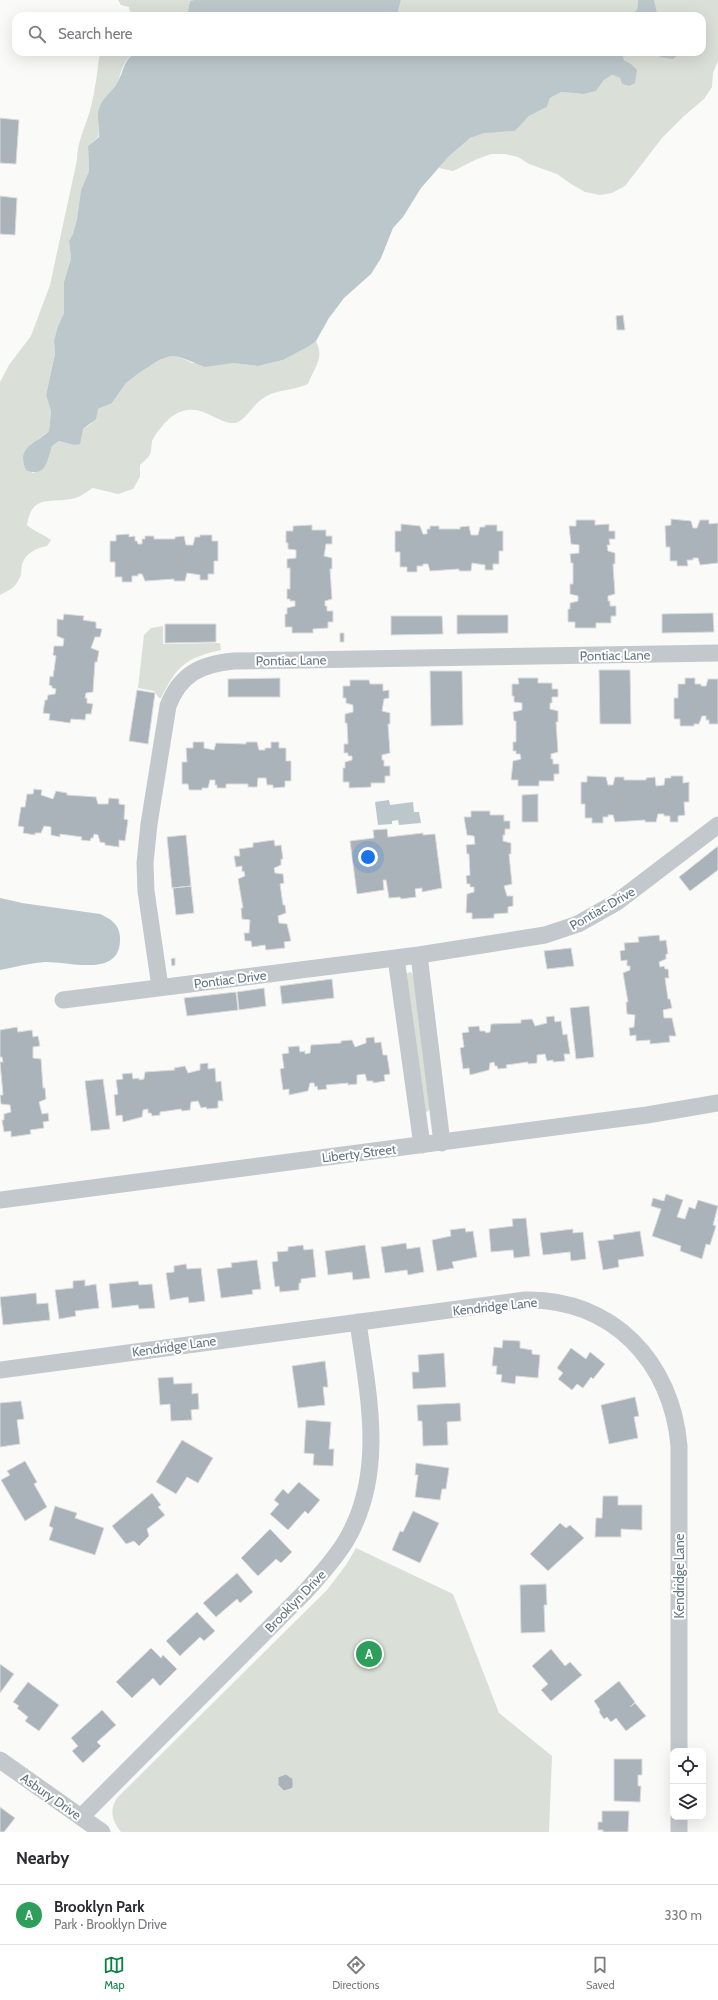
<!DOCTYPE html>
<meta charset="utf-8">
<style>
body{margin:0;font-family:Cabin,sans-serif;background:#f7f7f7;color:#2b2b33}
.controls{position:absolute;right:12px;bottom:12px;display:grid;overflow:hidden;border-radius:8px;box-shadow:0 4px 16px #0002}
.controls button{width:36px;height:36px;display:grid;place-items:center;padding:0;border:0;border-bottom:1px solid #e1e1e2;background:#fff;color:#2b2b33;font:20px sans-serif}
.you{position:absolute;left:368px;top:857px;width:14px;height:14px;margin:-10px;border:3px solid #fff;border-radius:50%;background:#1a73e8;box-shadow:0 0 0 6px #1a73e833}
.badge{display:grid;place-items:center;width:26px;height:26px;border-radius:50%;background:#0b8043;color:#fff;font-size:13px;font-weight:700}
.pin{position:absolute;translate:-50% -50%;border:2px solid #fff;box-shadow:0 1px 4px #0006}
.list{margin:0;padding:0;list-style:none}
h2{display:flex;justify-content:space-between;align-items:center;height:52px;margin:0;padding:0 16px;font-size:17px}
h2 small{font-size:13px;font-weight:400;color:#7c7c81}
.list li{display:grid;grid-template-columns:26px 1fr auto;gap:12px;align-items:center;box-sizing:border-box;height:60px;padding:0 16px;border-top:1px solid #e1e1e2}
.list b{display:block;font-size:15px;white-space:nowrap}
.list p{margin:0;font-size:13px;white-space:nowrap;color:#7c7c81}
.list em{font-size:13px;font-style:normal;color:#7c7c81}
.icon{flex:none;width:22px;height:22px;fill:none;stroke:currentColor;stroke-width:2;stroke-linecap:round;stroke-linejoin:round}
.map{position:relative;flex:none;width:718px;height:1832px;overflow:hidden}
.search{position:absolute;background:#fff;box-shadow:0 4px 16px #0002;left:12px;right:12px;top:12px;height:44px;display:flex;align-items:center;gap:10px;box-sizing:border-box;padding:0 14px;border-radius:12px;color:#7c7c81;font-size:15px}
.sheet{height:112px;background:#fff}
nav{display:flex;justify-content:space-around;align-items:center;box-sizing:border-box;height:56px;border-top:1px solid #e1e1e2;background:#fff;font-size:11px;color:#7c7c81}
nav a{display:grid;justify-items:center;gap:2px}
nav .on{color:#0b8043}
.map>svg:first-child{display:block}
</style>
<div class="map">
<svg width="718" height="1832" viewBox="0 0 718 1832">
<rect width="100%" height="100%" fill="#fafaf8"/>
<path fill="#dadfd7" d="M118,0H194L190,1L187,16H128L130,13L129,7L121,5Z
M401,0H638L637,10L626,16H401L398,11Z
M654,0H718V61L713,73L712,87L704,99L684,116L662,138L625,186L612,193L600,195L585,192L571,184L557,174L529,164L518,157L505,154H491L477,159L453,171L439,168C450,154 464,138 483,133C492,131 504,132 515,131L529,116L547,107L550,98L561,92L584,94L596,91L604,80L612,75L620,78L622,84L629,86L631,64L624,60L623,56L634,52L681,55L682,52H702V16H658Z
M100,52H154L152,54C134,53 128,52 121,72C120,75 119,80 117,83C108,96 100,101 98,119C98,125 100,130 98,137L88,146L89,171L81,190L77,219L73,234L69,241L71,258L64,282V313L58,326L54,340L55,354L46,395L51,410L49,431L30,445L32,473C48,471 48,459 52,446L59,441L74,445L83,429L91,424L98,409L112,403L126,383L139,373L159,360L171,356L180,357L192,363H233L258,366L283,360L316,341C325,359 314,367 308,384C292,391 275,389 262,399C253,405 244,422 235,423C217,425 200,399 174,415C166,420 156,433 152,441C151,446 152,452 149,456C147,459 143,462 140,465V477L133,489L118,494L93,488C86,492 79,498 71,499C47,503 32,495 27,525C35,532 43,534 51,540L47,546C36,548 26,553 22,564C21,569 22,575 19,579C15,588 8,591 0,595V382L9,365L31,336L50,285L77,160C77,143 84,130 89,114C95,94 97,73 100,52Z
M163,626V644L220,643L221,650C185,658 177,666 161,698H159L154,691L138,688L144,635L151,628Z
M410,972L413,974L431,1108L427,1112L424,1111L406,974Z
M356,1548L453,1594L499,1713L552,1756L549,1832H121C112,1821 109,1810 117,1798L327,1590L346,1565Z"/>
<path fill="#bbc7cb" d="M194,0H401L398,11L401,16H187L190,1Z
M638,0H654L658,16H626L637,10Z
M137,52L152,54L154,52H563L565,54L573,52H634L623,56L624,60L631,64L637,70L635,83L629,86L622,84L620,78L612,75L604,80L596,91L584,94L561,92L550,98L547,107L529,116L515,131L484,133L470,138L450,155L421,188L403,217L393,228L381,258L371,274L344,298L329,318L316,341L309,346L283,360L258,366L233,363L205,367L180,357L171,356L159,360L139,373L126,383L112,403L98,409L96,419L83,429L80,444L74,445L59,441L52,446C48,459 46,479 26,470C16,447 35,444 49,431L51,411L46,395L55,354L54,340L58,326L64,313V282L71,258L69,241L73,234L77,219L81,190L89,171L88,146L99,137C100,127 96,118 99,109C102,98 112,92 117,83C125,71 122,60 137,52Z
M655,52H682L673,59L660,57Z
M389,800L390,805L413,802L414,812H419L421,823L399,825L398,820L392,821V824L378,825L375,802Z
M0,898L22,903L100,914C111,919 120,925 120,938C121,979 69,961 45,962C30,963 15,967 0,970Z"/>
<path fill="#aab3b9" stroke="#dcdcda" d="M0,118L19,120L16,164L0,163Z
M0,196L17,198L15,235L0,234Z
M623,315L625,330H617L616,316Z
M671,519L691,521L693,528H697L700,520H709V524L718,523V563L700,565L698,558H693V560H687L688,566H677V561H670V547H666L665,526L671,525Z
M576,520H595V525L609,524V531H615V539H609L610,545H607L608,551L615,553V564H613L615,594L608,596V601H610V606H616V616H611V623H596V628H575V622H568V609H570V603L578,601V596L570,594V584H573V563H571L570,554L579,553V545L571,544L569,526H576Z
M401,524L420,526L423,534H427V529H430V526H439V529H460V527L469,526L471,535H478L480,527H485V525H497V531H503V551H499V564H493V570H485V565L472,563L471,571H459V569L430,571L428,564H423V566H417V572H407V567H400V552H395V531H401Z
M312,525V530H326V536H332V544H326L324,556L332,558V569H330L332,599L325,601V606H327V611H333V622H328V628L313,629V633H292V627H285V614H287V608L295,606V601H290V599H287V589H290V568H287V559L296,558V550L288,549V543H286V531H293V526Z
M129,534V537L135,536V541H137L138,544H142V539H145V536H154V539H175V537L184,536L186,545H193L195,537H200V535H212V541H218V561H214V574H208V580H200V575L187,573L185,581H174V579L145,581L142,574H138V576H132V582H122V577H115V562H110V541H116V535Z
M713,613L714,632L662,633V614Z
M64,614L84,616L83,620L96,622V628L102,629L100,637H95L91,648L99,651L97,662H95L93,692L86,693L85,698H87V703L93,704L91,714H86L85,720L71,719L70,723L49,720L50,714L43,713L45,700H47L48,695L55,694L56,689L52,688V686L49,685L50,676L53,677L56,656L53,655L54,646H63L64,639L57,636V619L63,620Z
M457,615H508V633L457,634Z
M391,616H442L443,634L391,635Z
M165,624H216V642L165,643Z
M340,633H344V642H340Z
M599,670H630L631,724H600Z
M430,671H462L463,725L431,726Z
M280,678V697H228V679Z
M518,678H538V683H552V689H558V697H552V703H550V709L558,711V722H556L558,752L551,754V759H553V764H559V774H554V781H539V786H518V780H511L513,761L521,759L520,754H516V751H513V742H516V721H514L513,712L522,710V703L514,702V696H512V684H519Z
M685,678H695V684H701V686H706L708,679H718V724H709V720H706V716H702L699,724H694V726H680V719H674V698H678V684H685Z
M350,680H369L370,684H383V691L389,690V698L384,699L382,711L390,713V724H388L390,753L382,755V760H384V766H390V776H385V783H371V787L349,788V782H343V768H345V762L352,760V756H348V753H344V744H348L347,723H345V714L353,712V705L346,703V698H343V686H350Z
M137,690L155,693L148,744L129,741Z
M193,742H204V748L214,750L216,743L246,744V742H257L259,750H265V748H271V742H279V748H286V761H291V781H285V787L273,788V785H267L266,778H258L257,787H248V784H226V788H217V785H215V780H210L208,788H202V790H189L188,784H182V762H187L186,748H193Z
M587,776L606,777L608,785H613L615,777H624V780H646V778L655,777L656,786L664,785L665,778H671V776H683V783L689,782V802H684L685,815L678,816V822H670V816H664V814H658L656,822H645V820L615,822L613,815H608V817H603V823H592V818H585V804H581V782H587Z
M34,789L42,790L41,795L53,799L56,791L67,793V795L96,797L98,804H108L109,798L119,799V804L125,805L124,819L128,820L125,841L119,840V847L105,845V843L100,842L98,835L94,834L93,838H91L90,841L81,840L82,837L60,834V837L51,835V827L44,826L41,833H35V835L23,833L24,827L18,826L21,807H25L27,794H33Z
M538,794V822H522V795Z
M471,811H490V815H504V821H510V829H505V835H503V841L511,843V854H509L512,884L504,886L507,896H513V906L508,907V913L494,914V918L472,919V913H466L467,894L474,892V887H470V884H467L466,876L470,875L469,854H467L466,845L475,844L474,836L467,835L464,817H471Z
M387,829L388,837L423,833V835L435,834L442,888L422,892V888L415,889L416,897L401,899L400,897L389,898L386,880H383L384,890L357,894L350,841L374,838L373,830Z
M186,835L191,886L172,888L167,837Z
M274,840L275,846L281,845L283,859H281V865L274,868L275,873L283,874L284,883L280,884L283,905H285L286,913L278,916L279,923L287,924L291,941L284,942L285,948L266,950L265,945L252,947L251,941H245L244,933H249L250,920L242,919L241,908H243L238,879L245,876L244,871L242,872V866L236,867L234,856H240L239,849L253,847V843Z
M718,846V870L690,891L679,877Z
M191,886L194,913L176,915L173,888Z
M659,935L660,941L666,940L668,954H666V959L659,962L660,967L664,966L665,969H668L669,978H665L668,999H670L672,1008L663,1010L664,1018H672L676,1036H669L670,1042L650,1044V1040L636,1041V1035L630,1036L629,1028L634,1027L635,1015L627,1014L626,1002H628L623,973L630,970V966H627V960L621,961L620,951L625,950L624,943L639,942L638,937Z
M571,948L574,966L547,969L544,951Z
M175,958V965L172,966L171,959Z
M332,979L334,998L282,1004L280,986Z
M264,988L266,1006L239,1010L237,992Z
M236,992L238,1010L187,1016L184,998Z
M589,1006L594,1057L576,1059L570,1008Z
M554,1016L555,1022L561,1021L563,1035L567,1034L570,1054H564L565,1061L553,1062V1060L547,1061L545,1054L537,1055V1063L528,1064V1062L506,1065L507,1068L498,1069L497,1066H495L494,1062L490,1063L489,1070L470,1075L469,1068L463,1069L460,1048L464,1047L462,1033L469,1032L468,1027L479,1026L480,1031H485L486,1033L490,1032L491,1024L521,1023V1020L532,1019L535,1026L547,1023L546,1017Z
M17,1027L18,1032L32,1030L33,1037L38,1036L40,1046L33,1047V1058L41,1059L43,1088H45L46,1099L39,1102L42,1114L48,1113L49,1121L43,1122L44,1128L30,1130L31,1134L11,1137V1131L4,1132L2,1120H4V1114L11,1112L10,1105L1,1104L0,1095H3L0,1062H3L2,1057H0V1030Z
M374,1037L375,1043L381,1042L383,1055H387L390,1074L384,1075L385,1081L373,1083V1081H367L365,1074L357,1075V1084L348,1085V1083L326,1085L327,1089L318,1090L317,1086L315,1087L314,1083H310L308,1091L289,1095V1089L283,1090L280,1069L284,1068L282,1054L289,1053L288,1047L299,1046L300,1052L305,1051V1054L310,1053L311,1045L341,1043V1041L352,1040L355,1047L366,1043V1038Z
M208,1063V1069L215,1068L216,1082L221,1081L223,1101H218V1108L207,1109L206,1107L201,1108L198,1101L191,1102L190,1110L182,1111L181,1109L160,1112V1115L152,1116L151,1113H148V1109L143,1110L142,1117L123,1122L122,1115L116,1116L114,1095L118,1094L116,1080L123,1079L122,1074L132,1073L133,1079L139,1078V1080L144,1079L145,1072L175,1070L174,1068L185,1066L188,1073L200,1070V1064Z
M103,1079L110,1129L91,1131L85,1081Z
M666,1194L683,1200L677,1217L685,1219L689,1207L695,1209L698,1200L718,1206L713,1225L716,1226L710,1245L706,1244L702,1259L680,1251L681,1246L652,1236L661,1209L651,1206L653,1198L664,1201Z
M526,1218L530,1256L514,1258L513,1250L491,1252L489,1229L513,1226L512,1219Z
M465,1228L466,1232L473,1231L477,1257L452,1262L454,1268L437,1271L432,1240L451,1236L450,1230Z
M573,1229V1233L583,1232L586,1259L571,1261L570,1252L543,1255L540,1233Z
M640,1231L644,1256L618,1260L619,1267L603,1270L598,1241L614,1239L613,1235Z
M406,1243L407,1249L420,1247L424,1272L408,1275L407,1270L385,1273L381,1247Z
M303,1245L304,1250L313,1249L316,1277L301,1279V1283H299V1290L280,1292L279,1286L275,1287L272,1262L278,1261L277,1252L288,1251V1247Z
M365,1245L370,1278L353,1280L352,1272L328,1275L325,1251Z
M257,1260L261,1289L252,1290L253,1294L221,1298L217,1269L232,1267L231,1263Z
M186,1264L187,1269L201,1268L205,1301L189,1303L188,1297L170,1300L166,1273L174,1272V1266Z
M85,1280V1286L96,1284L99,1308L75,1311L76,1316L59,1319L55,1290L73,1288V1281Z
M138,1281L139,1285L152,1284L155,1308L139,1309L138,1305L112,1308L109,1284Z
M36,1293L37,1304L48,1303L50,1320L3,1325L0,1297Z
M503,1340L520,1341V1348L532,1350V1354L540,1355L538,1378L516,1376L515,1384L501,1382L502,1375L496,1374L497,1366H492L494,1347L502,1348Z
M571,1348L586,1359L590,1352L605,1364L593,1379L591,1377L583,1388L577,1384L572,1390L558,1379L563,1373L557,1368Z
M444,1353L446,1387L413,1389L412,1372H419L418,1355Z
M325,1361L328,1387H323L325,1405L298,1408L292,1366Z
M173,1377L174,1384L192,1383V1394L198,1393L199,1409L191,1410L192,1420L171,1421L170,1404L160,1405L158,1378Z
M635,1397L639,1416L634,1417L638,1438L609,1444L601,1405Z
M21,1401L24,1419L17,1420L20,1444L0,1447V1403Z
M460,1403L461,1421L447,1422L448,1445L423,1446L422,1421H418L417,1405Z
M306,1420L331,1422L329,1449H334L333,1466L313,1465L314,1454L304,1453Z
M182,1440L213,1458L198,1483L187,1477L176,1494L156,1482Z
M25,1461L37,1482L34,1484L47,1507L25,1521L1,1480L10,1475L7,1471Z
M416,1463L449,1468L446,1489H442L440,1500L415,1497L418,1475H415Z
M299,1482L320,1500L308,1514L305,1511L288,1530L270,1514L279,1504L274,1500L283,1489L288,1494Z
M152,1493L161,1505L158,1507L165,1515L147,1529L149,1536L139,1546L134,1541L126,1544L112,1526Z
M603,1496H618V1505H642V1530L621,1529V1537H595L596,1518H602Z
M55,1506L77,1513L75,1518L104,1528L95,1555L49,1540L53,1528L49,1526Z
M413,1511L439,1523L420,1563L392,1550L400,1531L403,1532Z
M560,1523L566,1528L570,1525L584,1538L548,1571L530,1554Z
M270,1529L292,1552L281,1563L276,1559L258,1576L241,1558Z
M237,1573L253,1592L240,1603L237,1599L216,1617L203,1603Z
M546,1584L547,1605H544L545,1632L521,1633L520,1585Z
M197,1612L215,1631L204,1641L200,1637L180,1656L166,1641Z
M151,1648L161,1658L163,1655L177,1669L160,1686L153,1678L132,1698L116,1682Z
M551,1649L565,1666L570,1662L582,1675L551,1701L541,1690L548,1684L532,1666Z
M0,1664L14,1674L0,1693Z
M619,1681L635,1702L630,1707L635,1703L646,1716L626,1731L616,1718L611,1722L607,1717L604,1719L599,1712L600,1710L594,1701Z
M28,1682L59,1705L39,1731L25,1721L28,1717L17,1708L19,1706L13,1702Z
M102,1710L116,1725L97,1742L101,1746L83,1763L72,1751L78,1746L71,1738Z
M614,1759H642V1775H638V1786H641L640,1802L614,1801Z
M286,1774L293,1779V1788L284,1791L278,1785V1777Z
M0,1807L15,1818L4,1832H0Z
M602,1811H629L628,1832H603V1830H598V1822H602Z"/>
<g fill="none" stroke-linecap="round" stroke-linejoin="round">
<path stroke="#c3c8cc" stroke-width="17" d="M419,955L442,1143
M396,958L422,1145
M160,987L146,891L145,863L149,824L168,706C180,674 201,664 234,661L718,653
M63,1000L419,955L545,935L578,924L617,902L718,825
M0,1200L647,1115L718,1103
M0,1370L525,1300C612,1298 672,1362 679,1446V1751
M0,1760L102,1832
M81,1817L306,1591C321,1574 336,1558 347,1539C386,1471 368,1395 358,1322
M679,1832V1817"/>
</g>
<g text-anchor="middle" stroke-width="4" stroke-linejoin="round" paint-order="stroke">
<g font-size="13" fill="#657683" stroke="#fff">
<text transform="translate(615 655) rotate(-1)" y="5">Pontiac Lane</text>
<text transform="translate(291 660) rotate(-1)" y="5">Pontiac Lane</text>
<text transform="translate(602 908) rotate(-30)" y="5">Pontiac Drive</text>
<text transform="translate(230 979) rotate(-7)" y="5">Pontiac Drive</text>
<text transform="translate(359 1153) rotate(-7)" y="5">Liberty Street</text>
<text transform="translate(495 1306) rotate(-6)" y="5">Kendridge Lane</text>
<text transform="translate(174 1346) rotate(-8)" y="5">Kendridge Lane</text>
<text transform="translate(679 1576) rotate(-90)" y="5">Kendridge Lane</text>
<text transform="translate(295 1601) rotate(-46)" y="5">Brooklyn Drive</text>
<text transform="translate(51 1796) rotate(35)" y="5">Asbury Drive</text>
</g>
</g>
</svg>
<div class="controls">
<button><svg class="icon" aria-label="locate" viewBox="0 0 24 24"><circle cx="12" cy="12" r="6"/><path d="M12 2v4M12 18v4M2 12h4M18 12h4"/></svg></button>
<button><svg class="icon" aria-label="layers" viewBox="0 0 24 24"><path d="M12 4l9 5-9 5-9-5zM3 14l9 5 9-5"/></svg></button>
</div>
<div class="you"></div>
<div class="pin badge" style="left:369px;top:1654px;background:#2e9e5b">A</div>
<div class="search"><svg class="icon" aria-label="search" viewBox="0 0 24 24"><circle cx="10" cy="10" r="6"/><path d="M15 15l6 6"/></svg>Search here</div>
</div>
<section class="sheet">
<h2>Nearby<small></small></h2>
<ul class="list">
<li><span class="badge" style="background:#2e9e5b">A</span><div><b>Brooklyn Park</b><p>Park · Brooklyn Drive</p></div><em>330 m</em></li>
</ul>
</section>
<nav>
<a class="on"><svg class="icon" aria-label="map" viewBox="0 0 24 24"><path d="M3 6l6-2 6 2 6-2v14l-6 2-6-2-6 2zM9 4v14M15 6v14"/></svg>Map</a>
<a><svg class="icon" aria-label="directions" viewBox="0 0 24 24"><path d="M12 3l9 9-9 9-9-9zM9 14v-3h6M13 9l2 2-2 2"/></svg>Directions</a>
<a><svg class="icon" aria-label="saved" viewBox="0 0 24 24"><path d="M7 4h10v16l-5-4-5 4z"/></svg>Saved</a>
</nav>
